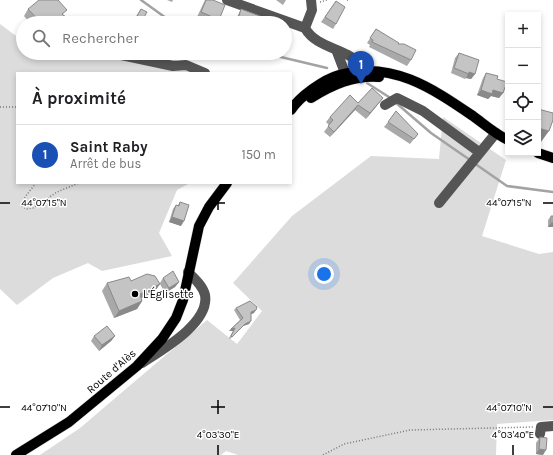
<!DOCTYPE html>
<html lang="fr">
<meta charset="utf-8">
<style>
body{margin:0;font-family:Karla,sans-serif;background:#f2f2f2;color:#202124}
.controls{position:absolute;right:12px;top:12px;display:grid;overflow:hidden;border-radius:0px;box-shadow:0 2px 6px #0003}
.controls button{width:36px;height:36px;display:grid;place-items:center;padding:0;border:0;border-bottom:1px solid #e0e0e0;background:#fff;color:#202124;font:20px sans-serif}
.you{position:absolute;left:324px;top:274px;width:14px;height:14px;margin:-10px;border:3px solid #fff;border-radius:50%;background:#1a73e8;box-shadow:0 0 0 6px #1a73e833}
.badge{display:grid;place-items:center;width:26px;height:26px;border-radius:50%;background:#7c3aed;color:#fff;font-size:13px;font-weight:700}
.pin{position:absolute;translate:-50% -33px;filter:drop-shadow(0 1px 2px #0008)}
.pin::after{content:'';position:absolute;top:21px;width:14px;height:12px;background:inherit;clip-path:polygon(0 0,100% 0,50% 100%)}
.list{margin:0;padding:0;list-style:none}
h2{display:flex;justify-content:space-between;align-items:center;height:52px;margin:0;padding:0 16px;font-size:17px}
h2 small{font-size:13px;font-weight:400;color:#757577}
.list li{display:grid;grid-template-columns:26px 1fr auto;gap:12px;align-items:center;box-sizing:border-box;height:60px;padding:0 16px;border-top:1px solid #e0e0e0}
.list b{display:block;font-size:15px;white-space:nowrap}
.list p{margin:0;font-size:13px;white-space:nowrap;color:#757577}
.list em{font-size:13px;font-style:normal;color:#757577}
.icon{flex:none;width:22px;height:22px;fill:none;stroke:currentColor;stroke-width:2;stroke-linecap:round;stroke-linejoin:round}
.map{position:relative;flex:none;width:553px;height:455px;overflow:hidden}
.search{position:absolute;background:#fff;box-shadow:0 2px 6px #0003;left:16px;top:16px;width:276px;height:44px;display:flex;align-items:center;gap:10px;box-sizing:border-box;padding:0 14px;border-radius:22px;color:#757577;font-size:15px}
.panel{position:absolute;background:#fff;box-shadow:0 2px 6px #0003;left:16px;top:72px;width:276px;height:112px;border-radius:0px}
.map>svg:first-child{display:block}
</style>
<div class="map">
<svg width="553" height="455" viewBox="0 0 553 455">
<rect width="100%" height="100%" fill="#fff"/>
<path fill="#dcdcdc" d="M0,24L23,41V53H47L105,59L120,53H166L193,73H17V183H190L177,190L159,233L172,256L102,271L88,263L53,278L17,305L0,289Z
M443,117L506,160L482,236L539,254L553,252V420L497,424L496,455H238L226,451L221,455H40L80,428L207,320L237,344L262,311L233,283L292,216L371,156L439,159Z"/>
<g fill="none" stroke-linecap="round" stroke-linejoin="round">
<path stroke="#a3a3a3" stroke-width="2.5" d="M141,0L173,23
M264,53L327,68
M367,83L392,99
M395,102L431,133L470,160
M474,163L507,186L553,192"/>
<defs>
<path id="major" d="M311,98C332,85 354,75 379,77
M291,110C299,97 324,79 339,75C391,60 432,88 473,116C484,124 495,134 508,140
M538,153L553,158
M16,455L69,422L137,366L162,339L176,318L183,300L199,226L209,207L227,183"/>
</defs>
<use href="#major" stroke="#dbdbdb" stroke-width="11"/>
<path stroke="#777" stroke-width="1.5" stroke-dasharray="1 2" stroke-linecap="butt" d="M347,0H348
M320,2L327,0
M0,107H17
M36,183L25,197L22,206L26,209L33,208L57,192L79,183
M323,455L344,444L410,430L533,427"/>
<path stroke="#555" stroke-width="10" d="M227,0L305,28
M311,0L312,10L305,28C314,44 333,47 348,55C355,58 359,65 364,70
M337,52L345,73
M112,53L173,66L186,65L205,73
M385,105L397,98L423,111L479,152
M439,203L496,133
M142,363C162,350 210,323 205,295C203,286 194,278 188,272
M540,434L541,427L553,426"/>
<use href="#major" stroke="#000" stroke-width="10"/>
</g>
<path fill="#a9a9a9" d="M167,0H173L172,2Z
M205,0H213L219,20L217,23H211L197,17Z
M276,0H286L283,5Z
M336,1V24L333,29L321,22Z
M28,9L64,15L62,23H30L24,16Z
M141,9L143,19L140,23H137L133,21Z
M241,9L258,23H235L238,15Z
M376,29L398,44L411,60L407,66L369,47L370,45L367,43Z
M459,53L475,74L471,79L466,78L465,79L451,73L455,58Z
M486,73L497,79L503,93L499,98L491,96L488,99L477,95L483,78Z
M383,98L366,119L355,110L330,137L324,132L329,125L326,122L330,117L358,103Z
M388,122L418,134L410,144L384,127Z
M180,202L181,226L169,222L173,209L176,205H178Z
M551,216H553V227H548V220Z
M163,278L179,282L175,287L165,293L160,284L155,291L141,298L142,301L137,309L114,318L102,291L107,283L131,281L160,283Z
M236,308L254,313L251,314L249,324L243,326L230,339L229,338L233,331H229L240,320L234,310Z
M94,336H115L111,341L99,351L91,341Z
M540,437L543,455L536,454V443Z"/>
<path fill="#898989" d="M238,19L250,23H235Z
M469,72L475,74L471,79L466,78Z
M481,90H493L503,93L499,98L491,96L488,99L477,95Z
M383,98L379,103L366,119L370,113Z
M358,105L355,110L330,137L334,132Z
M538,128L549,131L541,142L538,141Z
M172,217L184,221L181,226L169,222Z
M551,223H553V227H548Z
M179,282L175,287L165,293L169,288Z
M160,284L155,291L134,302L140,294Z
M142,301L137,309L114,318L119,311Z
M256,310L254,313L249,315L251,312Z
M251,321L249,324L243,326L230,339L245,324Z
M235,328L233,331H229L231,329Z
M115,336L111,341L99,351L102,345Z
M539,449L546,450L543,455L536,454Z"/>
<path fill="#c4c4c4" stroke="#898989" d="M39,0H58L67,10L62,14L66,17L62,23H41L28,9Z
M206,0H213L225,5L219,20L201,12Z
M336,1L345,7L336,24L325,17Z
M141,9L147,12L143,19L137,16Z
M241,9L260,16L258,23H250L238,19Z
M376,29L399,43L398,44H404L416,50L411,60L372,42L373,40L370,38Z
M459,53L479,60L475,74L469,72V74L454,68Z
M486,73L498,76L497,79L507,82L503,93L493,90L492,94L481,90Z
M372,88L383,98L370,113L358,105L334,132L328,126L333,120L330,117L350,95L358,103Z
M538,109L553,113V120L549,131L538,128Z
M396,111L418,134L414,139L388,122Z
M180,202L189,205L184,221L172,217L176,205L179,206Z
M551,216H553V223H551Z
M173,271L179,282L169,288L163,278Z
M147,274L155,276L160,284L140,294L142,301L119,311L107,283L129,277L131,281Z
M250,301L257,307L256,310L251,312V321L245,324L232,337L231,336L235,328L231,329L243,318L236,308Z
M107,326L115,336L102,345L94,336Z
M540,437L547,438L546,450L539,449Z"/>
<path fill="none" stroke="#000" stroke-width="1.5" d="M218,196V210M0,203H10M211,203H225M543,203H553M218,400V414M0,407H10M211,407H225M543,407H553M218,445V455M513,445V455"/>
<circle fill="#000" stroke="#fff" stroke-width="1.5" cx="135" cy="294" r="4"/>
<g text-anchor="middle" stroke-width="3" stroke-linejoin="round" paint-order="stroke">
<g font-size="11" fill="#000" stroke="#fff" text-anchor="start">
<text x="143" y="298">L'Églisette</text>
</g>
<g font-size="11" fill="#000" stroke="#fff">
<text transform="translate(111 371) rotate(-41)" y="4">Route d'Alès</text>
</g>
</g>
<g font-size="10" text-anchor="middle" fill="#000" stroke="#fff" stroke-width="3" stroke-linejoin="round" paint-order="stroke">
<text x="44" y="206">44°07'15"N</text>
<text x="509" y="206">44°07'15"N</text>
<text x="44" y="411">44°07'10"N</text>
<text x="509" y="411">44°07'10"N</text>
<text x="218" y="438">4°03'30"E</text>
<text x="513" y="438">4°03'40"E</text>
</g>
</svg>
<div class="controls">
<button>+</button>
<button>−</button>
<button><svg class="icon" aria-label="locate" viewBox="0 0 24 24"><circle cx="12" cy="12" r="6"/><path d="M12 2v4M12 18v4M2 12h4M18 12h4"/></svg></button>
<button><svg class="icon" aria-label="layers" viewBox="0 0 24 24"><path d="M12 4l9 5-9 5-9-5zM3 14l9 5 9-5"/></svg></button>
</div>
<div class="you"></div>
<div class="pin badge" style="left:361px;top:84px;background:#1a4fb4">1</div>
<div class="search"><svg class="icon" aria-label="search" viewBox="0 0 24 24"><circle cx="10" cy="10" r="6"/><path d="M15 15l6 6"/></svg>Rechercher</div>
<section class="panel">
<h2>À proximité<small></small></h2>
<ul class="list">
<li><span class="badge" style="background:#1a4fb4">1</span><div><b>Saint Raby</b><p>Arrêt de bus</p></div><em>150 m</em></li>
</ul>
</section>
</div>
